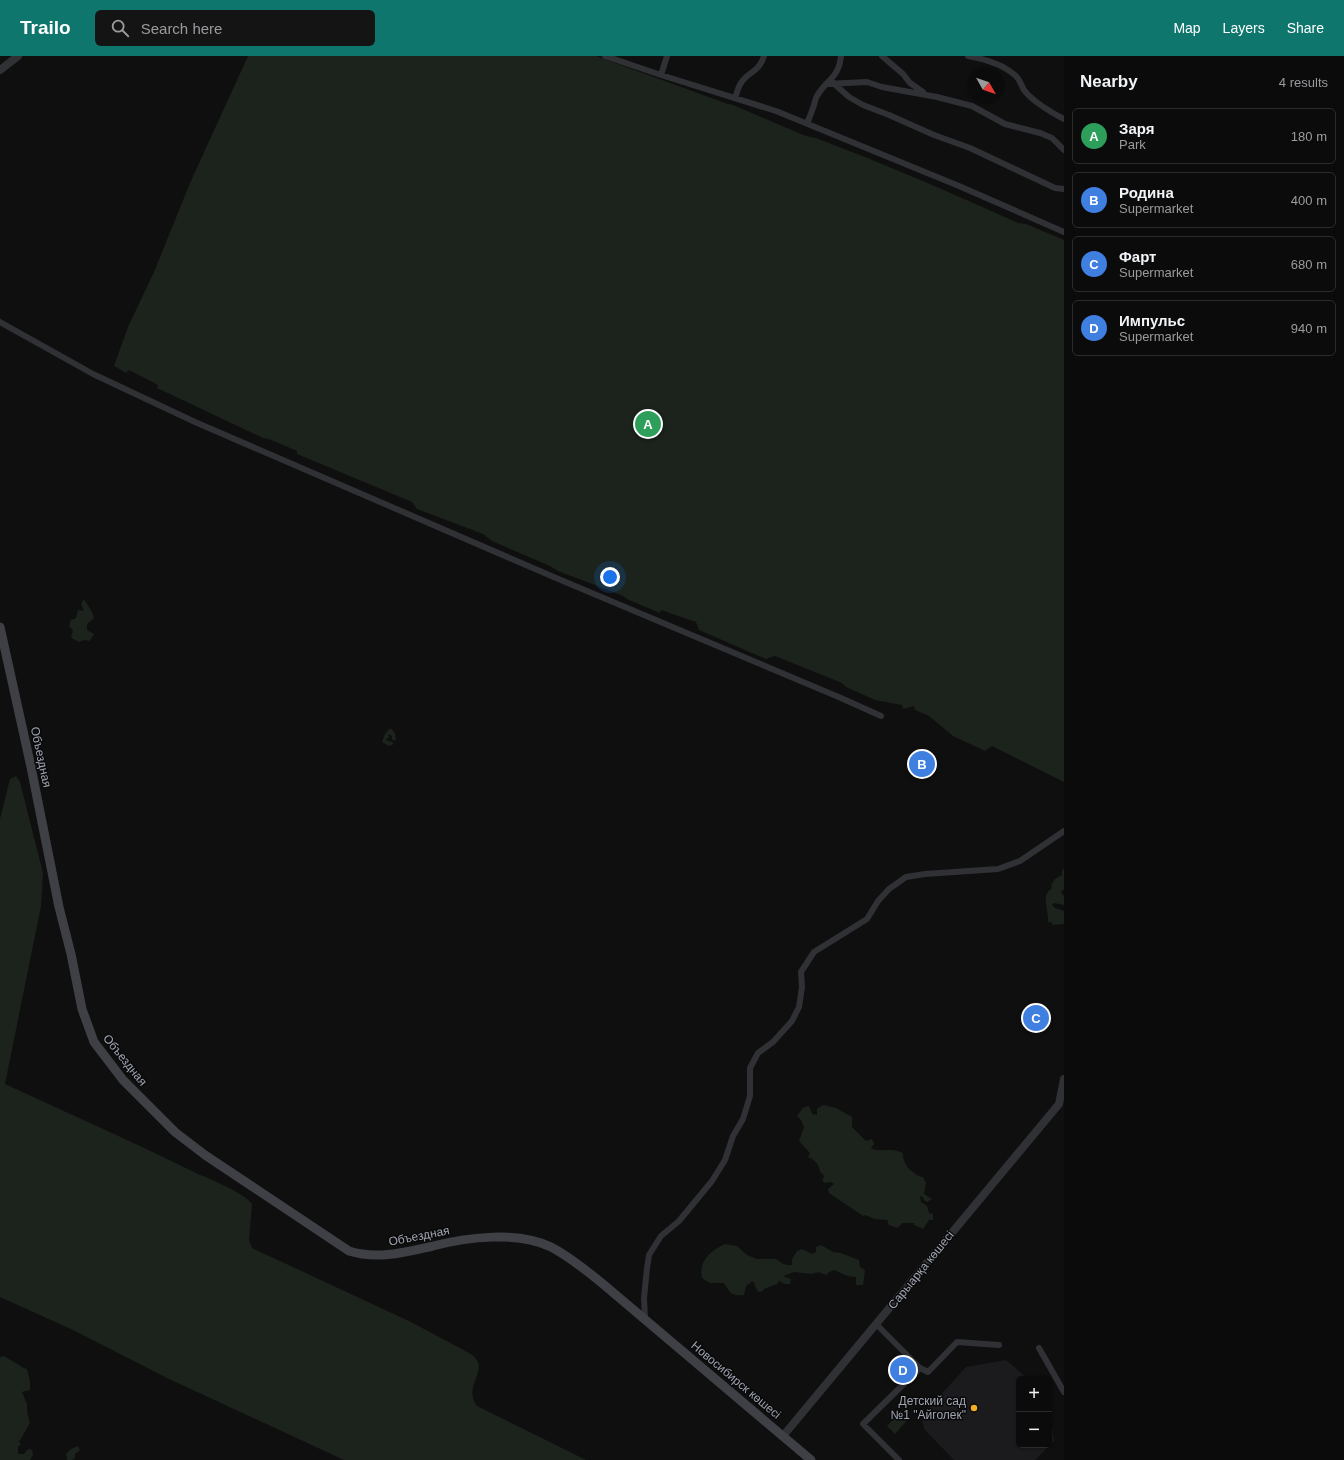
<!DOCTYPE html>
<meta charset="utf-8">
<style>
body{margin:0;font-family:Arial,sans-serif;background:#141415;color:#f1f3f6}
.controls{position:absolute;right:12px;bottom:12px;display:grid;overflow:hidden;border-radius:6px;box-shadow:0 1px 3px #0004}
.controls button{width:36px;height:36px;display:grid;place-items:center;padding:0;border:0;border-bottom:1px solid #2b2b2d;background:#0b0b0c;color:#f1f3f6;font:20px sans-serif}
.compass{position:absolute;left:968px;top:12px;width:36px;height:36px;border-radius:50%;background:#0b0b0c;box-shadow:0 1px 3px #0004;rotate:130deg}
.you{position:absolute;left:610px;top:521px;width:14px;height:14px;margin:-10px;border:3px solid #fff;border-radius:50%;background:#1a73e8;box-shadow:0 0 0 6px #1a73e833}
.badge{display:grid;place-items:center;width:26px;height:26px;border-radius:50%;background:#0f766e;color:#fff;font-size:13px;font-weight:700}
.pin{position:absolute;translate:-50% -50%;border:2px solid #fff;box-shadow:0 1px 4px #0006}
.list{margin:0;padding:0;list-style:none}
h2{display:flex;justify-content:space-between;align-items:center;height:52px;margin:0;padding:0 16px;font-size:17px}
h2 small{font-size:13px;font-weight:400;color:#9a9b9d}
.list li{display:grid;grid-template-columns:26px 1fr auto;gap:12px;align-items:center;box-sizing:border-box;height:56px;margin:0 8px 8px;padding:0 8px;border:1px solid #2b2b2d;border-radius:6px}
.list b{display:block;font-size:15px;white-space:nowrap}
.list p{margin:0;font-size:13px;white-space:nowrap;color:#9a9b9d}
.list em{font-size:13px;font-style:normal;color:#9a9b9d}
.icon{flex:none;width:22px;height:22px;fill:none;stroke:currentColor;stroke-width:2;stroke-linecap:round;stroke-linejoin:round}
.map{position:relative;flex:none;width:1064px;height:1404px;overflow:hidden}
header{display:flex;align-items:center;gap:24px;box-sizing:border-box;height:56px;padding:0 20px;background:#0f766e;color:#fff}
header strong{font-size:19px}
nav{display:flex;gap:22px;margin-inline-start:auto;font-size:14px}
.search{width:280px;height:36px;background:#141415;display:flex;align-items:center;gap:10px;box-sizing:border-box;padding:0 14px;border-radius:6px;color:#9a9b9d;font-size:15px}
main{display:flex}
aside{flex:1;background:#0b0b0c}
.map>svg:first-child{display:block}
</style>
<header>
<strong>Trailo</strong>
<div class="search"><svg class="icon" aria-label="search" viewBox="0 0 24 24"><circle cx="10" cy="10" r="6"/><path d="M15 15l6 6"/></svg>Search here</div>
<nav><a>Map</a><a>Layers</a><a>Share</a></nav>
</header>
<main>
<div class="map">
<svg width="1064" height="1404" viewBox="0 0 1064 1404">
<rect width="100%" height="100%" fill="#0f0f10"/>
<path fill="#1b1b1d" d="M1006,1304L1028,1323H1019V1389H1049V1348L1054,1385L1035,1404H954L924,1373L922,1362L925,1356L966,1311Z"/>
<path fill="#1b231c" d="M248,0H596L728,48L733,49L806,80L816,82C885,108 952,137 1018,167L1026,168L1064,184V726L992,690L985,695L953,680L929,660L915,654L914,650L903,653L902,649L875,644L846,631L842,627L775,600L766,603L699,574L696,566L661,554L660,557L629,544L621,539L558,515L550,510L492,485L483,478L417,453L412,446L297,398V395L269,383L263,382L157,332L158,329L129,314L126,317L114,310L128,271L154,216L190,127Z
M84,543L92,556L94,562L87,568V574L94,578L90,585L84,584L79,586L71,582L73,574L69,570L71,564L76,562L78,554L84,555L81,548Z
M389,673H391L395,677L396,684L394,685L392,683V680L388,678L389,682L386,683V684L392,686L394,688L389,690L382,686L385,678Z
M16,720L20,726L43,817L41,850L5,1028C68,1057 131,1085 194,1116C207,1122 245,1137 252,1148L249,1184L252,1192L411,1266L471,1298C473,1300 477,1303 478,1306C483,1319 464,1333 477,1350L586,1404H344L169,1323L73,1274L0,1241V763L10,723Z
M1064,812V833L1061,836L1064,840V849L1054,847L1052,849L1055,852L1064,855V868L1053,869L1051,866H1048C1049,854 1040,840 1052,832L1051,829L1055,823L1062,819V815Z
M823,1049L836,1052L852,1061V1071L866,1085L872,1083L874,1088L871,1092C880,1097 891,1091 903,1097C902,1108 913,1119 923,1121L926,1127L924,1138L932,1143L927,1146L924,1144L923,1141L920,1140L921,1146L927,1150L929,1157L933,1158V1164H929L923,1173L914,1169V1167H902L900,1170L897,1172L889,1169L887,1164L875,1163L865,1159L863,1160L829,1137L828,1133L834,1128L831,1126L825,1127L822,1124L824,1121L823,1118L820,1116C820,1109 814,1103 808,1101L810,1097L799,1085L804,1071L801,1064L797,1060L803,1052L808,1050L810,1052L812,1058L817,1059V1053Z
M725,1188L737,1190L747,1199L757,1203H776C781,1207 786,1210 792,1209V1203L797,1195L802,1193L812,1198L816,1196V1191L821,1189L833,1196L841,1197L859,1204L860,1211L865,1214L863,1229H856V1221C848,1221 842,1218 835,1214L829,1216L826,1219L819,1216L811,1218L794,1216L783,1220L791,1223L790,1228H785L779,1225L777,1228L764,1233L763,1235L758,1236L753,1225L746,1230L744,1239C731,1240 730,1237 724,1227H710L702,1222C698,1206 711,1194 725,1188Z
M4,1300L24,1312L27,1313L30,1325V1334L22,1336L27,1348V1356L30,1367L19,1386L21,1388L18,1391V1398H24L27,1394L30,1393L32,1394L33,1399L30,1404H0V1301Z
M901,1355L909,1362L895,1378L887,1370Z
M78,1390L80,1394L75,1398V1402L72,1404H67L66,1398L71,1393Z"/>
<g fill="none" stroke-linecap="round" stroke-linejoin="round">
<path stroke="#303135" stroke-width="6" d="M605,0L661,19L776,55L959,130L1064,176
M882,0L903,18L910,27L923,36
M968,0C985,3 1003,8 1016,20C1020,24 1021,29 1024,34C1032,45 1052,57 1064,63
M661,19L667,0
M831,25L849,41L863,49L889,59L934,79L970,92L1055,132L1064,133
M826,28L867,26L882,31L937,41L972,50L1005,68L1040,77L1052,82L1064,94
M735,42C737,37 738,31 741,27C747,16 759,17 764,0
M807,67C810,61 812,55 814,49C815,46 815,43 817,40C826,24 839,22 841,0
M0,266L93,318L195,366L556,522L841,642L881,660
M645,1263L644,1242L647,1212L649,1199L661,1180L679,1165L712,1125L725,1104L733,1080L743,1063L750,1040V1012L758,997L773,986L792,965L799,951L802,931L801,916L814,896L867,863L878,845L889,833L906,821L925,818L998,813L1020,805L1064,775
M876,1268L920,1312
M1039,1292L1064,1336
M899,1404L863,1368L920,1312L928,1316L957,1286L999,1289"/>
<path stroke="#303135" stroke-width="8" d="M0,14L18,0
M783,1380L1059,1048L1064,1023"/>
<path stroke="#3e4045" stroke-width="9" d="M0,571L31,711L59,851L71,898L82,953L94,986L123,1024L175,1076L205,1099L349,1195C377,1204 406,1196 433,1190C468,1181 518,1175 551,1191C570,1201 586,1214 603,1228L811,1404"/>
</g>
<circle fill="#f3ad24" stroke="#0a0a0b" stroke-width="1.5" cx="974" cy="1352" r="4"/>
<g text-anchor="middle" stroke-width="3" stroke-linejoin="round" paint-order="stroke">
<g font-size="12" fill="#a0a5b2" stroke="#0a0a0b">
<text transform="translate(41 701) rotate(78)" y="4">Объездная</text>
<text transform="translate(125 1004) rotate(51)" y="4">Объездная</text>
<text transform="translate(419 1180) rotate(-11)" y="4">Объездная</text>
<text transform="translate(921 1214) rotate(-51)" y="4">Сарыарқа көшесі</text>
<text transform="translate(736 1324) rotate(40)" y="4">Новосибирск көшесі</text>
</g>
<g font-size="12" fill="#a0a5b2" stroke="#0a0a0b" text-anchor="end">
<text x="966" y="1349">Детский сад<tspan x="966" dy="14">№1 "Айголек"</tspan></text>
</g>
</g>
</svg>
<div class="controls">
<button>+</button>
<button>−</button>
</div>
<svg class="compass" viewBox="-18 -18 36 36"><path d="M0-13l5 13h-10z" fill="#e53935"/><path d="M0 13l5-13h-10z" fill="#9a9b9d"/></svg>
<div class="you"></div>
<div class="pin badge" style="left:648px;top:368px;background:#2e9e5b">A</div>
<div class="pin badge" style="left:922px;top:708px;background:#3f7fe0">B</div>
<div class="pin badge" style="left:1036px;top:962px;background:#3f7fe0">C</div>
<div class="pin badge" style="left:903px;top:1314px;background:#3f7fe0">D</div>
</div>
<aside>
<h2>Nearby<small>4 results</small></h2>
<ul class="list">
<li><span class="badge" style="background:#2e9e5b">A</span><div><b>Заря</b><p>Park</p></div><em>180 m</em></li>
<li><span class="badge" style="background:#3f7fe0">B</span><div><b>Родина</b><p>Supermarket</p></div><em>400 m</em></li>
<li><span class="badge" style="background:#3f7fe0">C</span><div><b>Фарт</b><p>Supermarket</p></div><em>680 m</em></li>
<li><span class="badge" style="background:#3f7fe0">D</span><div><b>Импульс</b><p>Supermarket</p></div><em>940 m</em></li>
</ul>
</aside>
</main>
